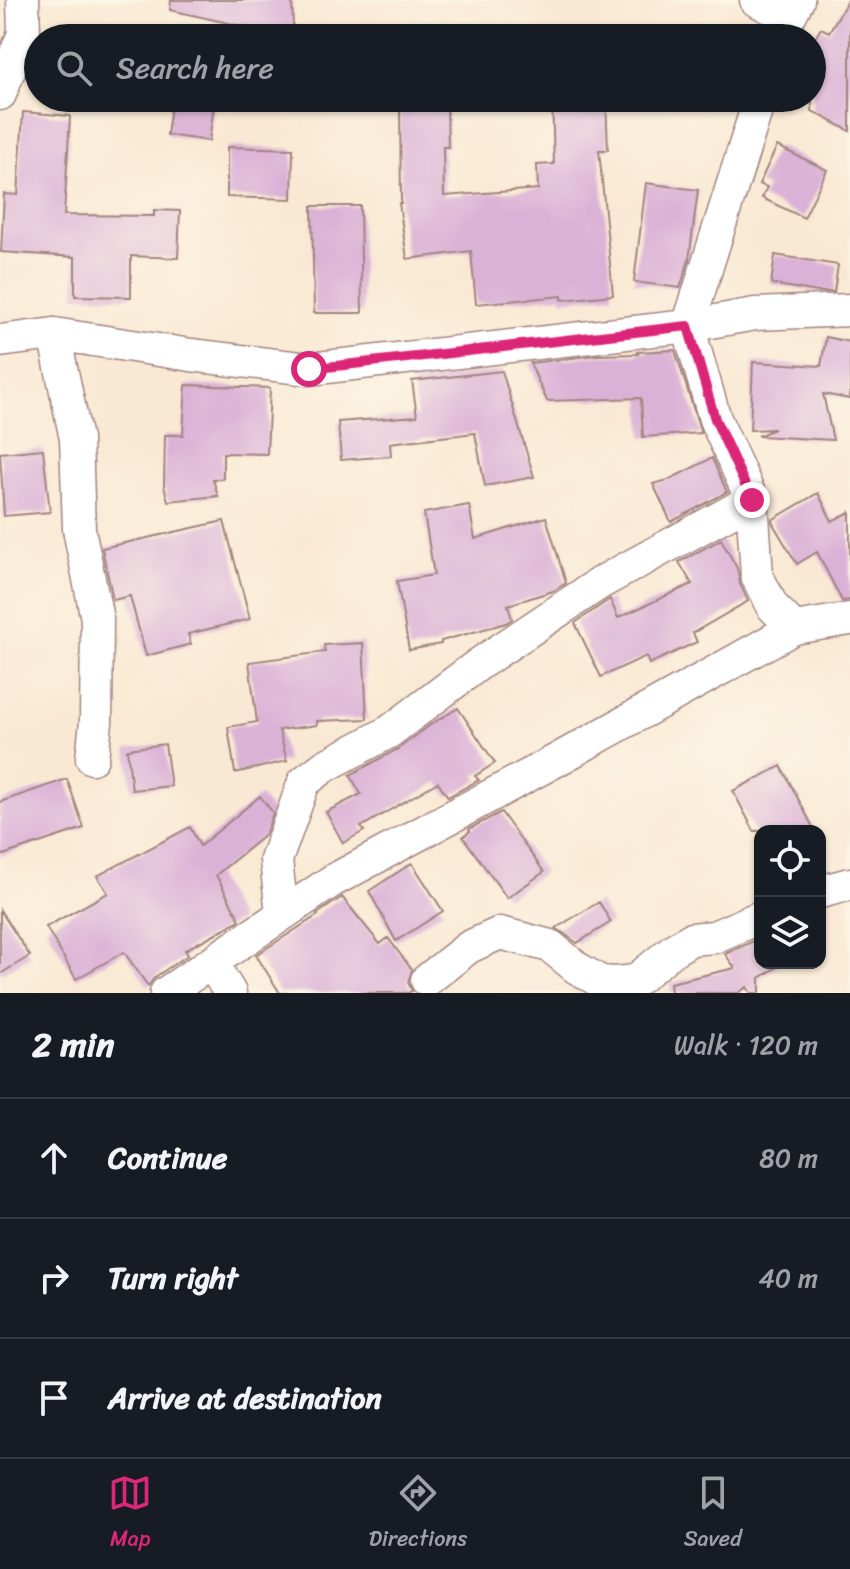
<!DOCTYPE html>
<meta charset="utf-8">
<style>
body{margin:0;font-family:Sriracha,sans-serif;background:#242831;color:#f1f3f6}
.controls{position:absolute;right:24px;bottom:24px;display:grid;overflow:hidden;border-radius:16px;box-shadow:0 2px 6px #0004}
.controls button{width:72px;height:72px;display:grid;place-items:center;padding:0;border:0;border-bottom:2px solid #363941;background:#171b24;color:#f1f3f6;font:40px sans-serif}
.stop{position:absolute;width:24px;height:24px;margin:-18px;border:6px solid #db2777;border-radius:50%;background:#fff}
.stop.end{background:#db2777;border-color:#fff;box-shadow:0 2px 8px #0008}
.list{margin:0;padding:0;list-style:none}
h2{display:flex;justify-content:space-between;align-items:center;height:104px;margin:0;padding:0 32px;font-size:34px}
h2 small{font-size:26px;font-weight:400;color:#9ea1a6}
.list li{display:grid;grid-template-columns:52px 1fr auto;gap:24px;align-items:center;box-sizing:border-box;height:120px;padding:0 32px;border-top:2px solid #363941}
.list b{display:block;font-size:30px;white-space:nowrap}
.list em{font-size:26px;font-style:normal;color:#9ea1a6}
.icon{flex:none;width:44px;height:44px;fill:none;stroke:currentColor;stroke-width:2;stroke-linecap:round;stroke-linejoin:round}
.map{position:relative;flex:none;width:850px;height:993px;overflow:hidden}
.search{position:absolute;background:#171b24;box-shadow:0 2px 6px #0004;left:24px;right:24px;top:24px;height:88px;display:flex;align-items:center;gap:20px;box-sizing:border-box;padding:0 28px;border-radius:44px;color:#9ea1a6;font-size:30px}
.sheet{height:464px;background:#171b24}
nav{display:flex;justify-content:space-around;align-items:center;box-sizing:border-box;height:112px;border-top:2px solid #363941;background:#171b24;font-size:22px;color:#9ea1a6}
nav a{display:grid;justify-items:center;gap:4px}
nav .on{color:#db2777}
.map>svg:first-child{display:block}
</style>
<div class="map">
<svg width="850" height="993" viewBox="0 0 850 993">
<rect width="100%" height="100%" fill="#fcf5e5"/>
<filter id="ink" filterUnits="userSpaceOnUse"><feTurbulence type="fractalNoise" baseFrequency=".0125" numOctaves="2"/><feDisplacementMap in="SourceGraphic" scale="16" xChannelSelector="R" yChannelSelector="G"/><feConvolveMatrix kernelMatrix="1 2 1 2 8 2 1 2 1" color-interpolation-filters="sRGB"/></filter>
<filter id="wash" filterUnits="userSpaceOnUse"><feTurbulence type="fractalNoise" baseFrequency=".006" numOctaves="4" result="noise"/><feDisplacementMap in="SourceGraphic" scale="32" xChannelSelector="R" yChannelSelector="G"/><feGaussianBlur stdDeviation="1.8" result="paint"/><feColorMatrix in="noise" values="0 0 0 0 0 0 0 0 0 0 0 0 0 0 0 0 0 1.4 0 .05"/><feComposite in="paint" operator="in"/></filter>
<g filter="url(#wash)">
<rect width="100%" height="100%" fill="#f9e9d4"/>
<g id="blocks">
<path fill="#dbb2d7" d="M171,0H292L293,28L255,29L170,10Z
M848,0H850V131L812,111V43L821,28L829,32Z
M172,98H215L209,141L167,135Z
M552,98H606L608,150H599L613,295L562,300V296L476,304L471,251L407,259L399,203H401L400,107H447L448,147H443L444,196L538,189L537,165L554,164Z
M23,112L70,116L64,215L154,216V210L180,211L178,258L131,256V297L75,296V257L1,252L4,194L18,195Z
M777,146L827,170L804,218L762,198L767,187L759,184Z
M227,147L293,149L292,199L227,197Z
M646,183L698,190L689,260L680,288L634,282Z
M312,206H360L362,313H314Z
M775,255L838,265L834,292H818L771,284Z
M826,337L850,342V399L823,394L833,440L758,436L774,429L750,430L753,362L821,366Z
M675,350L701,433L643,437L641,398L547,401L530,363L597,355L638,354L637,352Z
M502,371L534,477L485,486L475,433L390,443L391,456L341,460L338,422L417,416L412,381Z
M186,385L270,388L267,454L223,453V479H213L218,496L168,501L164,486L165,435H183Z
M43,449L50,512L4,516L0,453Z
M712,458L727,492L671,522L653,484L668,480Z
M818,493L832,521L850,512V600L842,601L817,552L797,564L773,524L772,520Z
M469,505L475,539L546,517L566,583L553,591L508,605L512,619L506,623L441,641V644L409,650L397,581L434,575L424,513Z
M224,521L250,619L188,634L191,644L146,656L130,596L113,600L102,548Z
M721,539L737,568L740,584L748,601L693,633L697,642L649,664L646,656L601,677L575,623L610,599L618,618L692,584L679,562Z
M363,643L367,719L317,721V725L279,730L287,761L235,773L228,727L257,722L249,662L325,652L324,645Z
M458,708L495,763L475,776L479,780L448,797L438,782L361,827L364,831L343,843L326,812L361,794L350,775L398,749L433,723Z
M165,744L171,786L132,790L127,749Z
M781,766L815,831H754L733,791Z
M67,779L84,828L0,856V802Z
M260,796L273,813L265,835L216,875L240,920L185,950L188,955L155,977L148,986L124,952L76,979L46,927L108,893L97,876L190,827L200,846Z
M501,812L544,872L507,898L463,837L470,831L469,829Z
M412,863L443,911L396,941L369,891Z
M342,897L380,944L388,938L412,970L408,982L412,991L408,993H280L256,955L318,915L317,914Z
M599,902L611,922L577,943L556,928Z
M0,910L30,956L0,974Z
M760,938V963H783L760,978V993H751L747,987L738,993H671L670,983L735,968L725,954Z"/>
</g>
</g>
<g filter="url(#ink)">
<use href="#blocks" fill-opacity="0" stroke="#a28480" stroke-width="2"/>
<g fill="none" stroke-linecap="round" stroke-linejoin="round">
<defs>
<path id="street" d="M756,0L789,17
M778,38L798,0
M0,94L24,33L23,0
M760,98L688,326L715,419L752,500L757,576L772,606L794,628
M54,334L76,439L79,529L97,619L96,722L92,758
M0,341L54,334L191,355L309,369L688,326L755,314L850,310
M820,892L850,884
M282,914L276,860L304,782L325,766L389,732L479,664L600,583L752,500
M212,963L230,993
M427,980L469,947L500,933L550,946L577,968L601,982L616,983L635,981L673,950L691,939L714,937L760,917
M166,993L332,881L555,761L794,628L850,619"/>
</defs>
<use href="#street" stroke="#a28480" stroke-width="35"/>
<use href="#street" stroke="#fff" stroke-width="32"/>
</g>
</g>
<g fill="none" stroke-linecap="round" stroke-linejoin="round" filter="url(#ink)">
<path stroke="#db2777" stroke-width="10" d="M309,369L688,326L715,419L752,500"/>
</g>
</svg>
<div class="controls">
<button><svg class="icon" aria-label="locate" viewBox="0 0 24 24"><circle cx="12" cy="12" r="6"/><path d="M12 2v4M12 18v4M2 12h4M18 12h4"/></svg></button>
<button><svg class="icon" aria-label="layers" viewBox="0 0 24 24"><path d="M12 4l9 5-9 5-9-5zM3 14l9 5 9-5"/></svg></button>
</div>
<div class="stop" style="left:309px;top:369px"></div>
<div class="stop end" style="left:752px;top:500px"></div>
<div class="search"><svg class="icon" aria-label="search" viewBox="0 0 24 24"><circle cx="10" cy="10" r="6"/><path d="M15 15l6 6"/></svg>Search here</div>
</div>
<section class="sheet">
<h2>2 min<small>Walk · 120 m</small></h2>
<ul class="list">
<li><svg class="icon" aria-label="ahead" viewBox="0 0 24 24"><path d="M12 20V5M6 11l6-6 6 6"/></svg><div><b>Continue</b></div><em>80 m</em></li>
<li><svg class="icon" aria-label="right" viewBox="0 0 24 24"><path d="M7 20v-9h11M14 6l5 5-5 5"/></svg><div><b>Turn right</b></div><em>40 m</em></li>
<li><svg class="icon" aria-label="arrive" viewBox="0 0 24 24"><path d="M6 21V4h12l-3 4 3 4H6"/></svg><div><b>Arrive at destination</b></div></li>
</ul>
</section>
<nav>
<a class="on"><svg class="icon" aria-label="map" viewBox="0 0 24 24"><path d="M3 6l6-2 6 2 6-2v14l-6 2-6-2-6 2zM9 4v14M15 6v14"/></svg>Map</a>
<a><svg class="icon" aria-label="directions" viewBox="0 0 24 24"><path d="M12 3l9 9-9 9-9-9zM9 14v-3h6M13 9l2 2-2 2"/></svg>Directions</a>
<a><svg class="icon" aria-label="saved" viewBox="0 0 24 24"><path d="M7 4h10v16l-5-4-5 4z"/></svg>Saved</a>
</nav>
